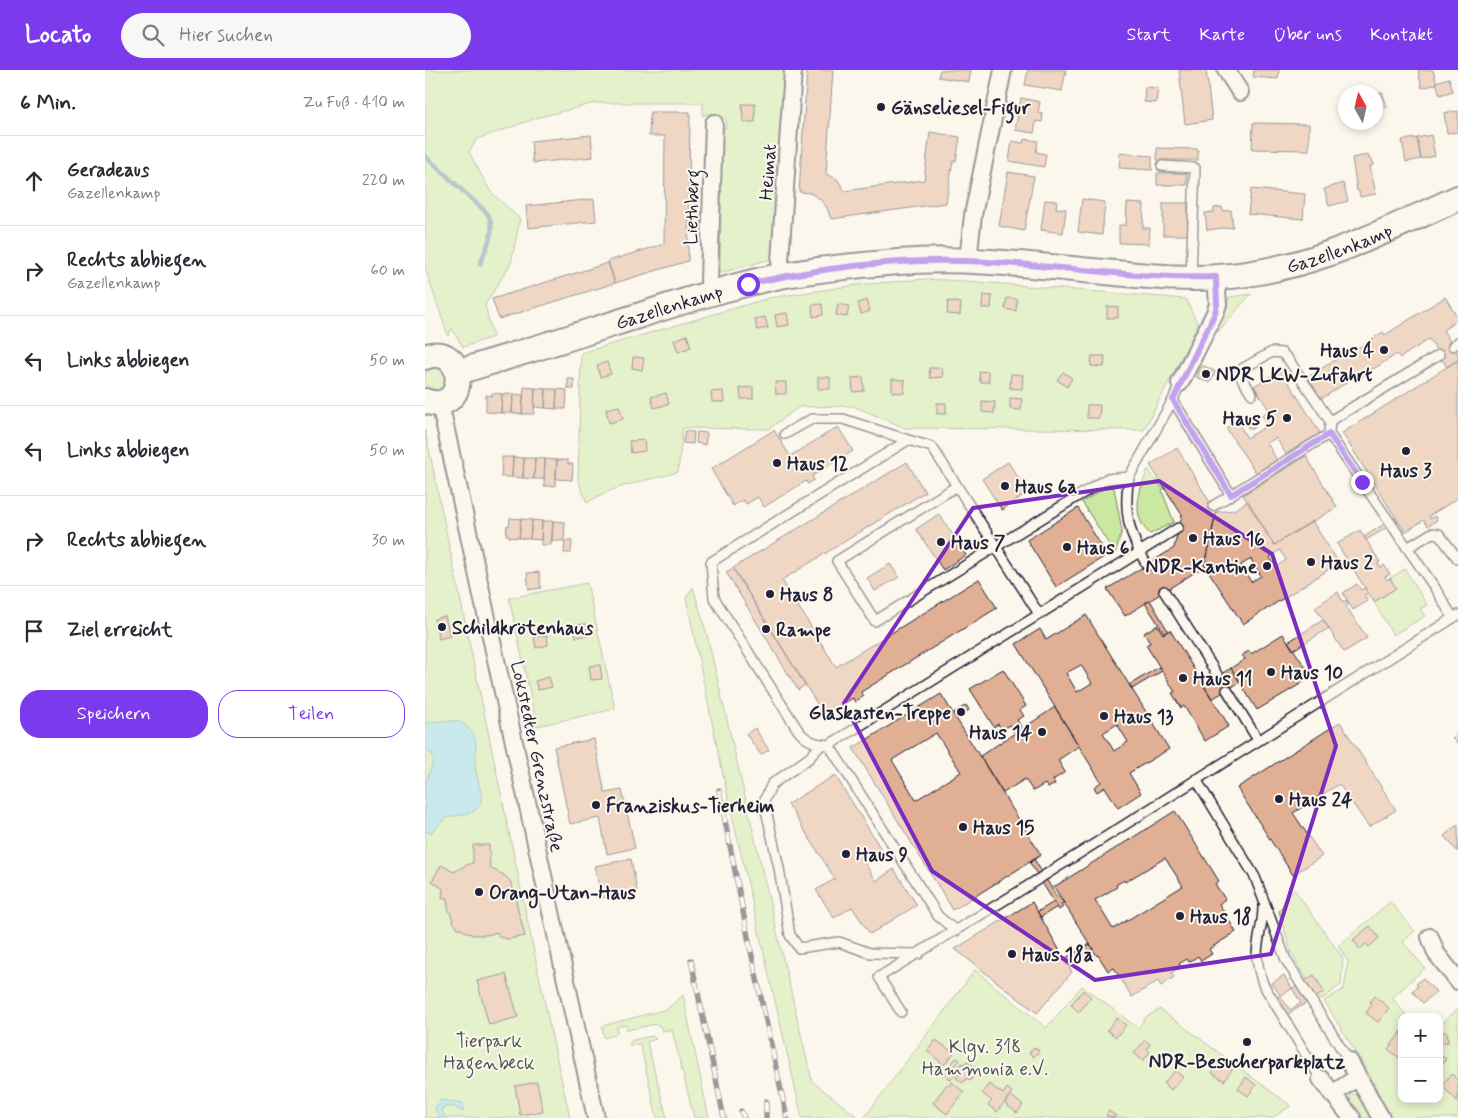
<!DOCTYPE html>
<html lang="de">
<meta charset="utf-8">
<style>
body{margin:0;font-family:Mynerve,sans-serif;background:#f7f7f7;color:#2b2b33}
.controls{position:absolute;right:15px;bottom:15px;display:grid;overflow:hidden;border-radius:10px;box-shadow:0 2px 8px #0003}
.controls button{width:45px;height:45px;display:grid;place-items:center;padding:0;border:0;border-bottom:1px solid #e1e1e2;background:#fff;color:#2b2b33;font:25px sans-serif}
.compass{position:absolute;left:913px;top:15px;width:45px;height:45px;border-radius:50%;background:#fff;box-shadow:0 2px 8px #0003;rotate:352deg}
.stop{position:absolute;width:15px;height:15px;margin:-11px;border:4px solid #7c3aed;border-radius:50%;background:#fff}
.stop.end{background:#7c3aed;border-color:#fff;box-shadow:0 1px 5px #0008}
.list{margin:0;padding:0;list-style:none}
h2{display:flex;justify-content:space-between;align-items:center;height:65px;margin:0;padding:0 20px;font-size:21px}
h2 small{font-size:16px;font-weight:400;color:#7c7c81}
.list li{display:grid;grid-template-columns:32px 1fr auto;gap:15px;align-items:center;box-sizing:border-box;height:90px;padding:0 20px;border-top:1px solid #e1e1e2}
.list b{display:block;font-size:19px;white-space:nowrap}
.list p{margin:0;font-size:16px;white-space:nowrap;color:#7c7c81}
.list em{font-size:16px;font-style:normal;color:#7c7c81}
.actions{display:flex;gap:10px;padding:15px 20px}
.actions a{flex:1;padding:11px 0;border:1px solid #7c3aed;border-radius:20px;text-align:center;font-size:18px;color:#7c3aed}
.actions .main{background:#7c3aed;color:#fff}
.icon{flex:none;width:28px;height:28px;fill:none;stroke:currentColor;stroke-width:2;stroke-linecap:round;stroke-linejoin:round}
.map{position:relative;flex:none;width:1033px;height:1048px;overflow:hidden}
header{display:flex;align-items:center;gap:30px;box-sizing:border-box;height:70px;padding:0 25px;background:#7c3aed;color:#fff}
header strong{font-size:24px}
nav{display:flex;gap:28px;margin-inline-start:auto;font-size:18px}
.search{width:350px;height:45px;background:#f7f7f7;display:flex;align-items:center;gap:12px;box-sizing:border-box;padding:0 18px;border-radius:28px;color:#7c7c81;font-size:19px}
main{display:flex}
aside{flex:1;background:#fff}
.map>svg:first-child{display:block}
</style>
<header>
<strong>Locato</strong>
<div class="search"><svg class="icon" aria-label="search" viewBox="0 0 24 24"><circle cx="10" cy="10" r="6"/><path d="M15 15l6 6"/></svg>Hier suchen</div>
<nav><a>Start</a><a>Karte</a><a>Über uns</a><a>Kontakt</a></nav>
</header>
<main>
<aside>
<h2>6 Min.<small>Zu Fuß · 410 m</small></h2>
<ul class="list">
<li><svg class="icon" aria-label="ahead" viewBox="0 0 24 24"><path d="M12 20V5M6 11l6-6 6 6"/></svg><div><b>Geradeaus</b><p>Gazellenkamp</p></div><em>220 m</em></li>
<li><svg class="icon" aria-label="right" viewBox="0 0 24 24"><path d="M7 20v-9h11M14 6l5 5-5 5"/></svg><div><b>Rechts abbiegen</b><p>Gazellenkamp</p></div><em>60 m</em></li>
<li><svg class="icon" aria-label="left" viewBox="0 0 24 24"><path d="M17 20v-9H6M10 6l-5 5 5 5"/></svg><div><b>Links abbiegen</b></div><em>50 m</em></li>
<li><svg class="icon" aria-label="left" viewBox="0 0 24 24"><path d="M17 20v-9H6M10 6l-5 5 5 5"/></svg><div><b>Links abbiegen</b></div><em>50 m</em></li>
<li><svg class="icon" aria-label="right" viewBox="0 0 24 24"><path d="M7 20v-9h11M14 6l5 5-5 5"/></svg><div><b>Rechts abbiegen</b></div><em>30 m</em></li>
<li><svg class="icon" aria-label="arrive" viewBox="0 0 24 24"><path d="M6 21V4h12l-3 4 3 4H6"/></svg><div><b>Ziel erreicht</b></div></li>
</ul>
<div class="actions"><a class="main">Speichern</a><a>Teilen</a></div>
</aside>
<div class="map">
<svg width="1033" height="1048" viewBox="0 0 1033 1048">
<rect width="100%" height="100%" fill="#fbf7ec"/>
<filter id="ink" filterUnits="userSpaceOnUse"><feTurbulence type="fractalNoise" baseFrequency=".02" numOctaves="2"/><feDisplacementMap in="SourceGraphic" scale="10" xChannelSelector="R" yChannelSelector="G"/><feConvolveMatrix kernelMatrix="1 2 1 2 8 2 1 2 1" color-interpolation-filters="sRGB"/></filter>
<g filter="url(#ink)">
<path fill="#cae8a0" stroke="#76856e" d="M0,0H359L358,36L356,38L350,188L295,203L297,62L301,56L302,52C296,42 288,42 278,46V33H170L115,47L52,69L44,82L65,121L95,149L86,193L60,235L68,267L38,277L27,259L23,266L0,198Z
M498,209L541,211L761,229L773,255L719,360L480,358L428,336L374,337L344,359L258,358L253,402C224,411 186,415 162,433L153,410L156,283L344,228L431,215Z
M826,224L792,263L804,227Z
M-1 309a11 11 0 1 1 22 0a11 11 0 1 1-22 0Z
M0,360L125,958L145,1048H0Z
M723,399L738,419L737,421L749,452L725,464C705,445 714,421 723,399Z
M683,416L689,418L697,461L690,484L657,432Z
M980,499L1002,535L995,539L1000,546L968,565L949,532L971,518L965,508Z
M162,513L190,639L112,656L84,528Z
M268,517L282,565L387,1011L434,1048H377L301,719L261,528Z
M869,819L918,888L916,915L896,930L880,907L866,882L854,841Z
M965,832L990,861L978,872L1000,898L967,928L983,947H977V1029H1014V955L1033,939V1048H965L946,1007L899,931L919,919L923,891L913,876Z
M550,900L621,958L657,916L713,958L721,947L735,939L866,1036L847,1048H439Z
M258,925L284,1048H269L247,960L237,961L235,956L231,954L202,960L201,955L192,957V963L190,965L179,968L177,956L242,939Z
M227,966L231,969L222,972L242,1048H232L215,974L205,976V972L208,970Z
M931,1024L938,1029L949,1048H936C929,1040 924,1035 925,1025Z"/>
<path fill="#8dd7ed" stroke="#628fa6" d="M15,651H32L39,654L49,665L51,674L50,697L57,728L55,734L49,741L42,744L20,748L6,763L0,761V715L9,689L6,683L0,680V653Z
M16,1030L38,1033V1042C31,1037 26,1035 17,1038L16,1041L21,1048H14L10,1038Z"/>
<g fill="none" stroke-linecap="round" stroke-linejoin="round">
<path stroke="#628fa6" stroke-width="4.5" d="M0,86L62,143C73,160 61,177 55,194"/>
</g>
<path fill="#e1af93" stroke="#22223b" fill-rule="evenodd" d="M382,0H408L401,104L412,109L420,121L499,110L505,62L535,67L531,91H528L521,133L406,149L402,138L395,129L385,123L374,122Z
M515,0H546L544,12L513,7Z
M603,0H641L637,21L600,15Z
M754,0H781L787,50L760,54Z
M829,0H854L853,9L828,7Z
M995,0H1008L1012,14L997,18L993,1Z
M1024,8L1028,21L1015,25L1011,12Z
M720,17L733,18L731,33L719,32Z
M957,22L962,37L951,41V24Z
M596,28L615,32L613,43L618,44L617,52L611,51L609,63L590,60Z
M317,34H330V52H318Z
M1033,41V62L1022,63L1019,43Z
M225,42H265L263,191L190,213L183,191L239,174L240,66H224Z
M828,53L884,54V80L827,79Z
M166,65L168,87L108,93L106,71Z
M1006,65L1010,86L996,89L992,68Z
M992,68L996,89L981,92L977,70Z
M599,69L613,71L611,82L621,84L619,97L584,91L587,71L598,73Z
M732,78L773,79V90H732Z
M695,83L727,86V100L694,98Z
M943,85L944,89H947L949,95L945,96L951,124L935,127L934,121H932L927,88Z
M583,102L609,106L599,161L574,156Z
M732,103H762V115H732Z
M918,113L923,131L904,136L899,119Z
M826,119L880,124L878,149L823,144Z
M169,129L171,151L103,158L101,136Z
M657,129L680,132L677,165L653,162Z
M620,130L632,131L631,138L641,139L638,163L616,160Z
M702,133L719,134L718,158H725L724,174L694,173V155H701Z
M738,133H763V165H738Z
M797,137L798,141L806,140L808,157L782,160L780,143L789,142V138Z
M183,193L190,213L74,249L67,229Z
M558,225L567,226L566,238H557Z
M1020,227L1033,248V250L1018,260L1033,284V290L1022,297L1004,269L975,288L972,284L931,310L930,307L896,329L883,307L916,286L917,288L958,262L960,265Z
M582,228L592,229L591,241L580,239Z
M442,230L445,241L436,244L433,233Z
M523,231L536,233L535,245L522,244Z
M397,234L398,245L388,247L387,235Z
M413,234L424,236L422,247L411,245Z
M682,236L693,237V248H682Z
M362,243L364,255L352,257L350,245Z
M340,247L343,258L332,260L330,249Z
M262,265L266,277L253,282L249,270Z
M667,286H680L679,297L666,296Z
M208,287L219,288L217,300L207,298Z
M1033,290V428L1004,446L1005,449L1010,446L1012,450L1003,456L999,450L980,462L917,363Z
M182,292L186,304L175,307L172,295Z
M777,295L791,302L785,313L771,307Z
M504,298H517L518,307L505,308Z
M856,300L895,363L861,384L851,368L842,373L852,390L831,403L801,358L812,351L822,368L843,355L837,345L844,340L829,316Z
M563,301L564,312H555L554,302Z
M638,302L647,308L642,317L632,310Z
M586,304L598,305L597,319L585,318Z
M393,307H405V319H393Z
M438,307L439,321L428,322L427,308Z
M143,309H149V319H143Z
M467,309L480,310L479,323L467,322Z
M350,312H361V324H351Z
M99,317L110,318L109,344H97Z
M328,317V329H316L315,318Z
M110,318L121,319L120,338L109,337Z
M121,319H132L131,339L120,338Z
M132,319L142,320L141,339H131Z
M298,321L299,332H287L286,322Z
M67,323L77,324L76,343L61,342V325L67,326Z
M241,323L244,334L229,338L226,327Z
M77,324H88L87,343H76Z
M88,324L98,325L97,344L87,343Z
M585,328L597,329L596,340L585,339Z
M557,331L570,332L569,343L557,342Z
M512,333H521V344H512Z
M662,335H675L674,348H662Z
M194,336L198,349L184,353L181,339Z
M822 355a4 4 0 1 1 8 0a4 4 0 1 1-8 0Z
M413,357L428,381L387,406L389,410L383,414L381,411L339,437L333,427L321,434L318,430L308,436L286,399L349,360L365,386Z
M260,361L269,362L268,374L258,373Z
M272,362L282,363L280,375L271,373Z
M219,370L220,381L206,383L204,371Z
M752,378L791,442L780,496L700,546L682,519L749,478L757,445L725,395Z
M881,386L912,437L849,475L818,425Z
M77,387H88L87,407H76Z
M88,387L99,388L98,408L87,407Z
M99,388H110L109,409L98,408Z
M110,388L120,389L119,409H109Z
M120,389L132,390L130,416H119Z
M132,390H143V394H148L147,410L131,409Z
M482,392L500,422L357,510L411,597L554,509L572,538L436,622L439,626L430,632L428,628L399,645L308,498Z
M583,392L603,422L577,440L557,409Z
M823,431L849,475L887,451L914,493L818,554L780,496L791,442L809,440ZM855,480L861,490L851,497L845,487ZM826,489L836,506L826,512L816,495Z
M653,438L682,485L631,517L602,470Z
M514,444L541,485L518,500L491,459Z
M970,447L973,451L941,470L939,467Z
M85,448L96,449L94,468L84,467V465H81L82,455L84,456Z
M96,449L107,450L105,469L94,468Z
M107,450L117,451L116,470L105,469Z
M117,451H128L126,475H116Z
M128,451L140,452L139,471H127Z
M935,460L955,492L953,493L955,498L959,495L965,504L960,507L962,510L965,508L971,518L949,532L912,474Z
M140,471H147L146,483H139Z
M465,494L474,507L450,521L442,508Z
M308,498L380,615L373,620L301,502Z
M114,502L116,518L104,520L102,503Z
M932,514L936,520L940,518L943,523L939,525L943,531L928,540L918,523Z
M913,522L918,532L922,530L924,534L921,536L942,568L919,582L890,537Z
M725,530L743,561L739,563L720,533Z
M661,545L744,679L704,703L716,723L693,738L680,717L672,722L669,717L676,712L591,574L615,559L621,570ZM656,595L667,613L652,622L641,603ZM692,654L703,672L689,681L678,663Z
M20,546L25,566L14,569L9,549Z
M898,550L904,558L868,580L863,572Z
M161,554L162,566L151,567L149,555Z
M732,555L738,564L745,560L804,656L780,671L759,636L756,638L747,623L750,622L721,575L725,573L719,563Z
M858,564L887,607L832,640L806,598L820,589L817,585L824,581L826,584Z
M122,565L123,575L111,578L109,567Z
M175,595L177,609L166,610L164,596Z
M734,597L737,601L707,619L704,615Z
M806,598L815,612L787,629L778,615Z
M578,599L601,636L595,640L599,646L592,650L597,659L630,637L654,676L633,690L640,702L628,710L630,714L623,718L620,714L608,721L600,709L578,723L555,686L590,663L585,655L577,660L573,654L569,657L545,619Z
M124,607L127,617L113,620L110,611Z
M516,624L616,785L528,840L428,678ZM511,663L536,702L491,730L467,690Z
M541,635L544,640L532,648L529,643Z
M915,652L971,740L944,757L914,714L868,743L897,786L868,805L812,718Z
M330,658L344,680L336,685L321,664Z
M1033,662V674L1027,668Z
M169,669L180,723L197,720L210,778L182,784L175,748L145,754L129,677Z
M410,705L456,779L438,790L451,811L469,799L492,835L445,864L427,837L409,848L391,820L410,809L363,734Z
M750,741L794,811L790,814L800,829L794,834L811,862L784,879L787,884L776,891L773,886L764,892L762,889L754,894L756,897L746,903L749,907L736,916L733,911L707,927L689,898L683,901L673,885L672,886L629,817ZM740,788L758,816L688,859L670,830L692,817L691,815L699,810L700,812Z
M1033,754V782L1019,766Z
M48,775H64L65,798L79,805L85,811L91,826L92,836L100,866L83,869L74,867L72,862L62,865H48L33,858L29,853L23,838L22,828H17L18,819L7,811L16,795L29,802L41,795L48,793Z
M206,789L212,821L176,828L170,796Z
M609,789L632,827L634,826L639,833L636,834L638,837L634,840L605,793Z
M607,832L647,902L612,943L530,879Z
M629,832L632,837L616,847L612,842Z
M945,856L954,868L944,877L941,874L935,879L928,870Z
M665,874L668,879L642,895L639,889Z
M81,904L93,947L64,955L52,911Z
M859,905L876,933L865,940L847,913Z
M889,905L899,922L860,946L850,929Z
M998,908L1011,922L998,933L987,921L993,916L991,914Z
M658,920L666,927L654,942L646,935Z
M950,926L964,938L953,952L941,943L947,934L945,932Z
M692,948L701,955L691,967L682,960Z
M977,961V990L963,979Z
M1022,962L1023,972L1014,973V963Z
M511,970L529,983L519,995L502,981Z
M720,970L725,974L722,979L725,982L718,991L709,983Z
M609,977L614,981L609,987L604,983Z
M1014,984L1021,989L1014,998Z
M531,988L535,990L527,1000L531,1004L526,1010L519,1004Z
M796,989L808,998L799,1011L787,1003Z
M542,991L553,1000L545,1011L542,1008L538,1013L531,1008L535,1003L531,1000L537,993L539,994Z
M750,1001L758,1007L746,1020L739,1013Z
M1027,1004L1033,1011V1032L1016,1015Z
M821,1007L831,1015L823,1026L813,1019Z
M112,1012L118,1041L95,1045L90,1016Z
M527,1012L539,1022L522,1044L508,1033L522,1014L524,1016Z
M564,1014L578,1024L582,1018L587,1022L572,1042L563,1035L567,1031L557,1023Z
M586,1026L598,1035L592,1043L580,1034Z
M684,1041L691,1046L690,1048L681,1046Z"/>
<g fill="none" stroke-linecap="round" stroke-linejoin="round">
<defs>
<path id="lane" d="M737,96L770,98L766,206
M1028,276L1033,272
M1014,285L905,351L904,364L1010,518L1028,548
M827,324L816,307L817,299L847,282L857,283L863,289L905,351
M748,330L806,425
M360,364L387,349H418L483,370
M704,407C698,442 704,465 722,495
M532,416L412,491L450,551L681,409L704,407L748,330L755,313
M788,436L904,364
M982,478L1007,463L1014,464L1033,489
M739,521L793,606
M614,544L507,377L483,370L286,492L289,528L371,657C379,670 389,674 404,675L753,458
M802,620L833,670
M397,674L384,688L347,714L339,731L354,798L365,865L374,878L414,872L445,883L494,884
M404,675L513,846L531,861
M771,709L830,807L861,890L924,991
M838,838C838,854 832,870 832,886C832,896 835,904 838,914L896,1009
M476,942L454,907L593,822L1033,545"/>
<path id="street" d="M801,0L815,22
M543,191L548,145L578,0
M357,206L355,191L368,0
M286,223L284,210L289,53
M755,313L790,243L793,234L791,207
M15,333L171,1048
M1005,867L1011,883L1033,911
M924,991L956,1048
M896,1009L927,1048
M907,1024L933,1007"/>
<g id="secondary">
<path d="M0,287C43,271 44,347 0,331"/>
<path id="s1" d="M33,302C82,287 132,272 181,256C238,238 296,218 355,206C394,199 434,195 473,192C546,186 618,197 690,203C725,206 759,210 794,207C882,201 954,164 1033,128"/>
</g>
</defs>
<use href="#lane" stroke="#22223b" stroke-width="12"/>
<use href="#street" stroke="#22223b" stroke-width="20"/>
<use href="#secondary" stroke="#22223b" stroke-width="28"/>
<use href="#lane" stroke="#fbf7ec" stroke-width="9"/>
<use href="#street" stroke="#fbf7ec" stroke-width="16"/>
<use href="#secondary" stroke="#fbf7ec" stroke-width="24"/>
<defs>
<path id="rail" d="M294,720L324,872L362,1048
M266,890L299,1048
M341,1031V1048
M316,1041L319,1048"/>
</defs>
<use href="#rail" stroke="#22223b" stroke-width="5.5"/>
<use href="#rail" stroke="#fbf7ec" stroke-width="4" stroke-dasharray="11" stroke-linecap="butt"/>
</g>
</g>
<g fill="none" stroke-linecap="round" stroke-linejoin="round" filter="url(#ink)">
<path stroke="#7c3aed" stroke-width="6" d="M323,214C394,198 468,189 541,191C625,193 707,210 791,207L792,234L790,243L748,330L806,425L904,364L937,412"/>
</g>
<path d="M0 0H1033V1048H0ZM734,411L847,484L911,676L846,884L670,910L507,801L419,633L548,438Z" fill="#fbf7ec" fill-opacity=".55" fill-rule="evenodd"/>
<path fill="none" stroke="#7b2cbf" stroke-width="4" stroke-linejoin="round" d="M734,411L847,484L911,676L846,884L670,910L507,801L419,633L548,438Z"/>
<g fill="#22223b" stroke="#fbf7ec" stroke-width="2">
<circle cx="456" cy="37" r="5"/>
<circle cx="959" cy="280" r="5"/>
<circle cx="781" cy="304" r="5"/>
<circle cx="862" cy="348" r="5"/>
<circle cx="981" cy="381" r="5"/>
<circle cx="352" cy="393" r="5"/>
<circle cx="580" cy="416" r="5"/>
<circle cx="768" cy="468" r="5"/>
<circle cx="516" cy="472" r="5"/>
<circle cx="642" cy="477" r="5"/>
<circle cx="886" cy="492" r="5"/>
<circle cx="842" cy="496" r="5"/>
<circle cx="345" cy="524" r="5"/>
<circle cx="17" cy="557" r="5"/>
<circle cx="341" cy="559" r="5"/>
<circle cx="846" cy="602" r="5"/>
<circle cx="758" cy="608" r="5"/>
<circle cx="536" cy="642" r="5"/>
<circle cx="679" cy="646" r="5"/>
<circle cx="617" cy="662" r="5"/>
<circle cx="854" cy="729" r="5"/>
<circle cx="171" cy="735" r="5"/>
<circle cx="538" cy="757" r="5"/>
<circle cx="421" cy="784" r="5"/>
<circle cx="54" cy="822" r="5"/>
<circle cx="755" cy="846" r="5"/>
<circle cx="587" cy="884" r="5"/>
<circle cx="822" cy="972" r="5"/>
</g>
<g text-anchor="middle" stroke-width="4" stroke-linejoin="round" paint-order="stroke">
<g font-size="19" font-weight="bold" fill="#22223b" stroke="#fbf7ec" text-anchor="start">
<text x="466" y="44">Gänseliesel-Figur</text>
<text x="949" y="287" text-anchor="end">Haus 4</text>
<text x="791" y="311">NDR LKW-Zufahrt</text>
<text x="852" y="355" text-anchor="end">Haus 5</text>
<text x="362" y="400">Haus 12</text>
<text x="981" y="407" text-anchor="middle">Haus 3</text>
<text x="590" y="423">Haus 6a</text>
<text x="778" y="475">Haus 16</text>
<text x="526" y="479">Haus 7</text>
<text x="652" y="484">Haus 6</text>
<text x="896" y="499">Haus 2</text>
<text x="832" y="503" text-anchor="end">NDR-Kantine</text>
<text x="355" y="531">Haus 8</text>
<text x="27" y="564">Schildkrötenhaus</text>
<text x="351" y="566">Rampe</text>
<text x="856" y="609">Haus 10</text>
<text x="768" y="615">Haus 11</text>
<text x="526" y="649" text-anchor="end">Glaskasten-Treppe</text>
<text x="689" y="653">Haus 13</text>
<text x="607" y="669" text-anchor="end">Haus 14</text>
<text x="864" y="736">Haus 24</text>
<text x="181" y="742">Franziskus-Tierheim</text>
<text x="548" y="764">Haus 15</text>
<text x="431" y="791">Haus 9</text>
<text x="64" y="829">Orang-Utan-Haus</text>
<text x="765" y="853">Haus 18</text>
<text x="597" y="891">Haus 18a</text>
<text x="822" y="998" text-anchor="middle">NDR-Besucherparkplatz</text>
</g>
<g font-size="19" fill="#22223b" stroke="#fbf7ec">
<text transform="translate(342 102) rotate(-86)" y="7">Heimat</text>
<text transform="translate(266 137) rotate(-88)" y="7">Liethberg</text>
<text dy="7" stroke="none"><textPath href="#s1" startOffset="901">Gazellenkamp</textPath></text>
<text dy="7" stroke="none"><textPath href="#s1" startOffset="221">Gazellenkamp</textPath></text>
<text transform="translate(113 686) rotate(78)" y="7">Lokstedter Grenzstraße</text>
</g>
<g font-size="19" fill="#4c5454" stroke="#fbf7ec">
<text x="64" y="977">Tierpark<tspan x="64" dy="22">Hagenbeck</tspan></text>
<text x="560" y="983">Klgv. 318<tspan x="560" dy="22">Hammonia e.V.</tspan></text>
</g>
</g>
</svg>
<div class="controls">
<button>+</button>
<button>−</button>
</div>
<svg class="compass" viewBox="-18 -18 36 36"><path d="M0-13l5 13h-10z" fill="#e53935"/><path d="M0 13l5-13h-10z" fill="#7c7c81"/></svg>
<div class="stop" style="left:323px;top:214px"></div>
<div class="stop end" style="left:937px;top:412px"></div>
</div>
</main>
